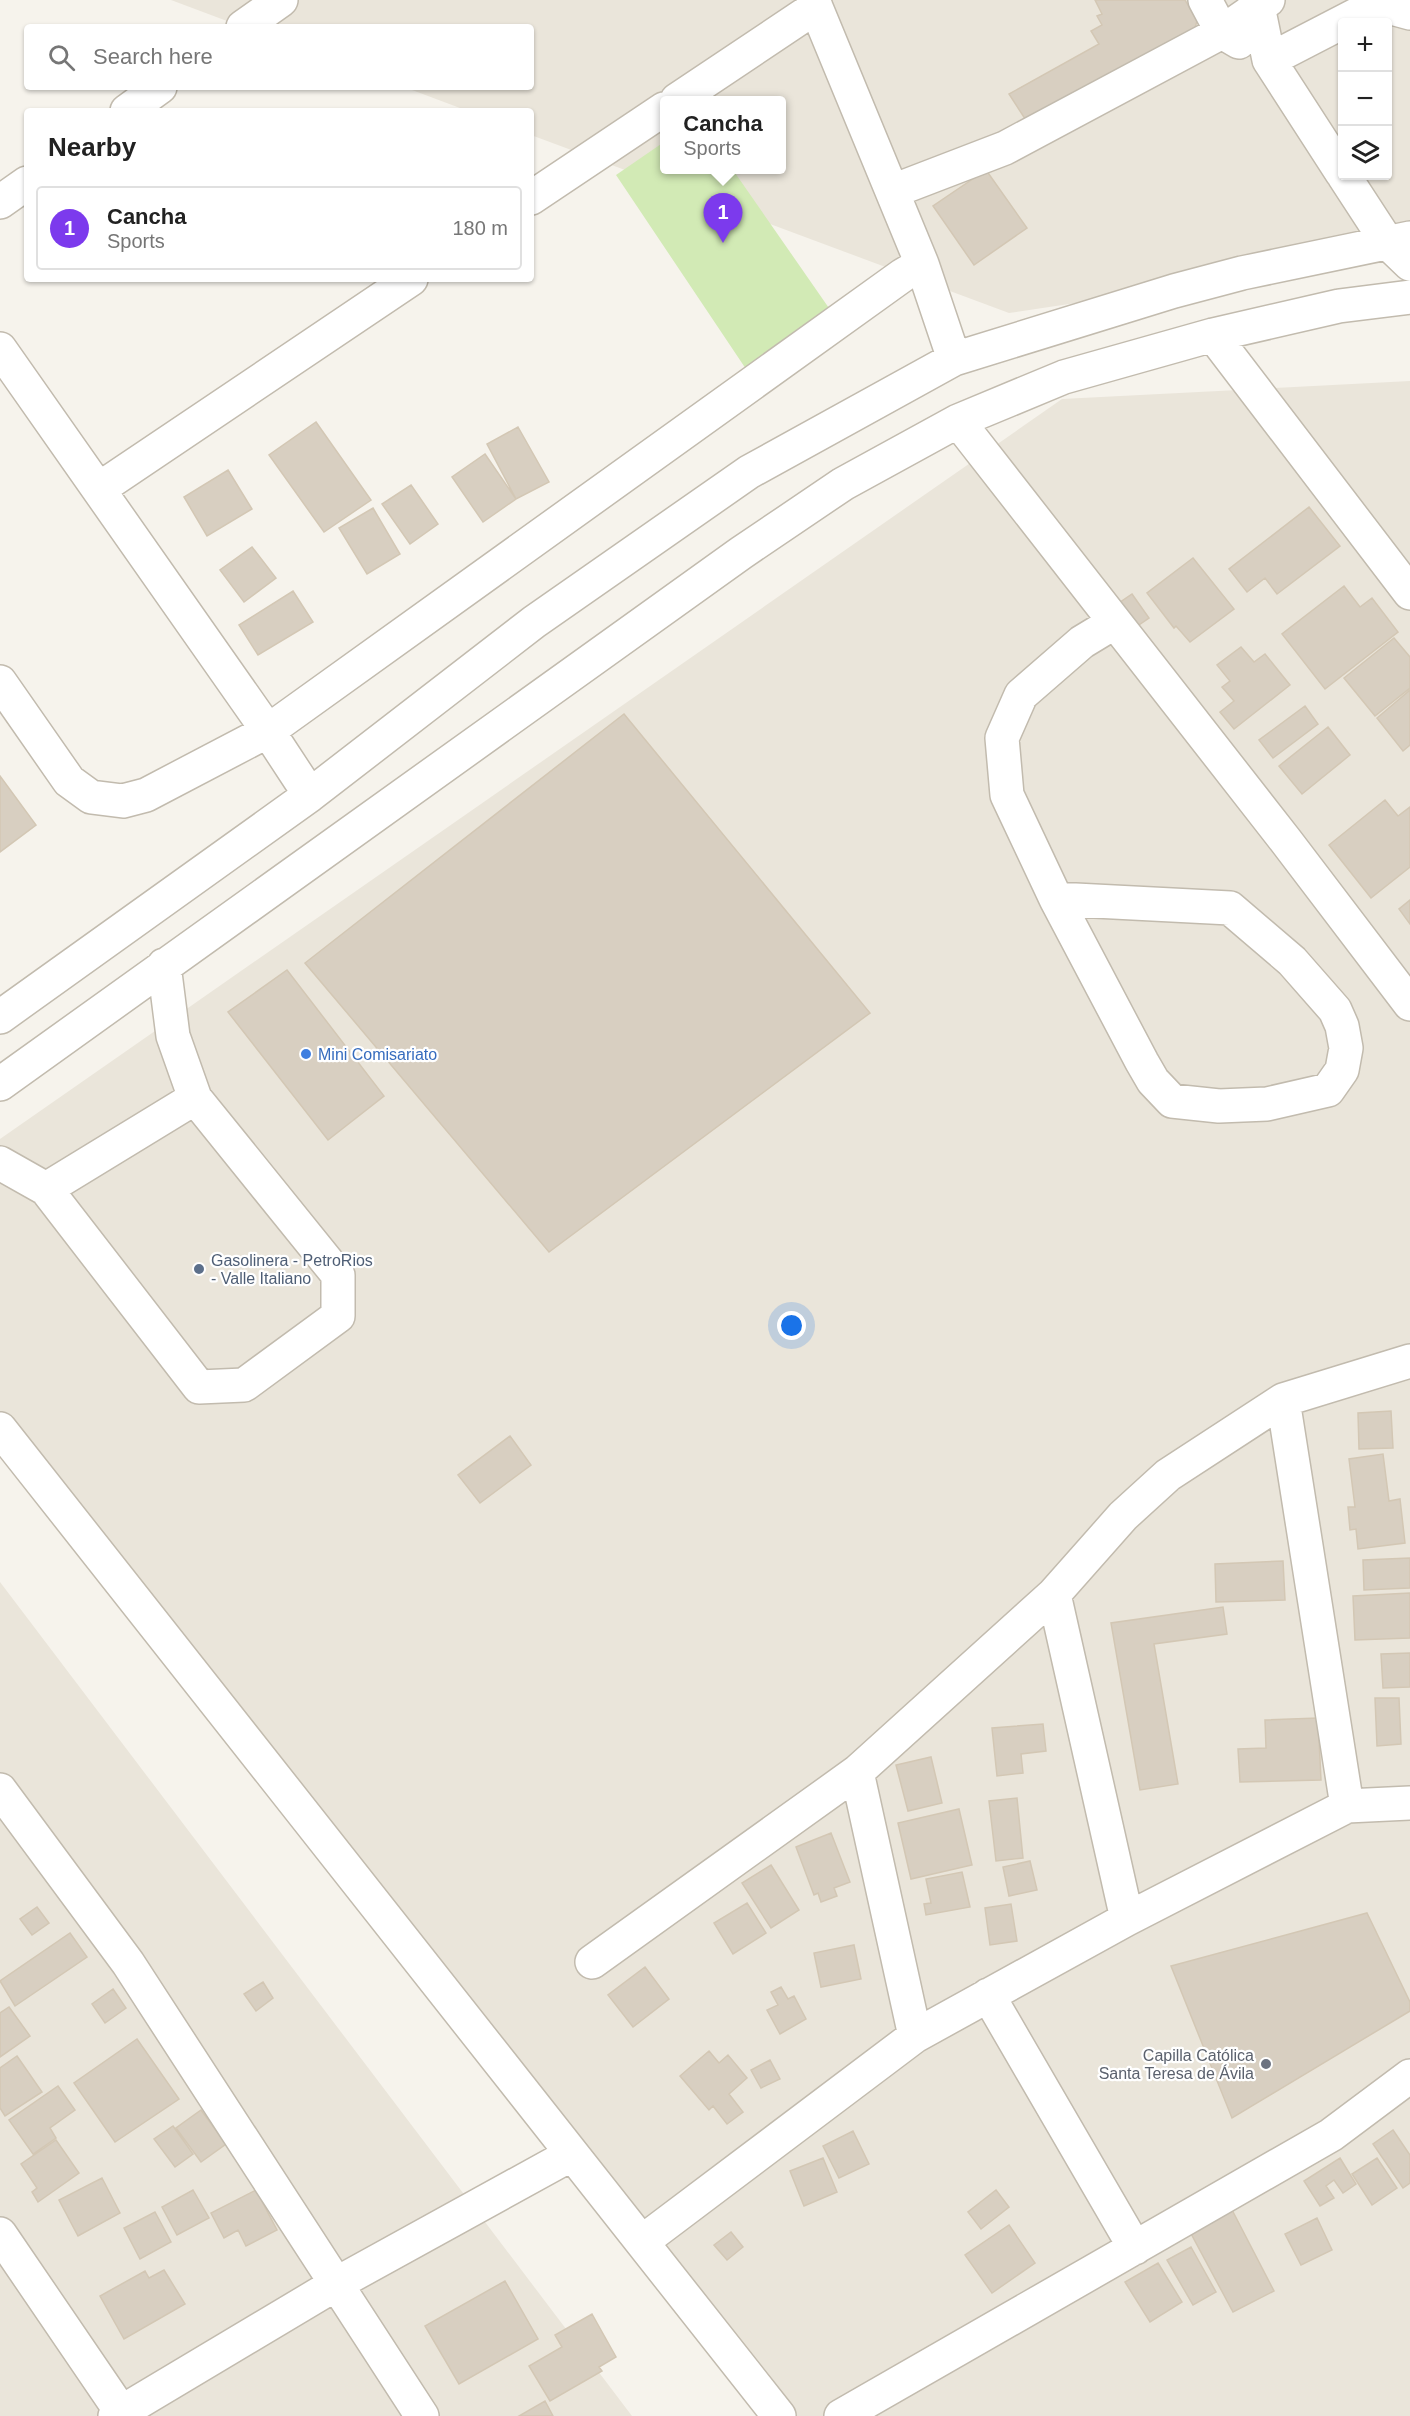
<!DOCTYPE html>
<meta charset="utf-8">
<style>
body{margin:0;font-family:Helvetica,sans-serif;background:#f6f6f6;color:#222}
.controls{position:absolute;right:18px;top:18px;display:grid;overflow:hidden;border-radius:6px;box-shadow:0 2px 4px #0004}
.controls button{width:54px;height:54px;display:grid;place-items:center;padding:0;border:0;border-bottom:2px solid #e0e0e0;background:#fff;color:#222;font:30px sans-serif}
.you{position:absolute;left:792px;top:1326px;width:21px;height:21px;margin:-15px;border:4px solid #fff;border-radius:50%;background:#1a73e8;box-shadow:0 0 0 9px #1a73e833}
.badge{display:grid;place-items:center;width:39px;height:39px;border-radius:50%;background:#7c3aed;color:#fff;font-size:20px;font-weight:700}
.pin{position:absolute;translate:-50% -50px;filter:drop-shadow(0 2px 3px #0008)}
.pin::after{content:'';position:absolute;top:32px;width:21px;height:18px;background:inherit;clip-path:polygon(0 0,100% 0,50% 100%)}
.popup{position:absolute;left:660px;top:96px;width:126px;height:78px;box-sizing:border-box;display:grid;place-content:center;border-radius:6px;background:#fff;filter:drop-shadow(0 2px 4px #0005);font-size:20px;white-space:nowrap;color:#767676}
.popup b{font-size:22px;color:#222}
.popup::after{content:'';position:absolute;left:50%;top:100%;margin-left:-12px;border:12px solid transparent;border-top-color:#fff}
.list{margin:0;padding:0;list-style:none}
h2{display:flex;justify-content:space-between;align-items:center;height:78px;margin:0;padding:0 24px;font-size:26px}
h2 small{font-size:20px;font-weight:400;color:#767676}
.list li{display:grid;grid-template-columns:39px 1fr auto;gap:18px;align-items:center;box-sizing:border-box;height:84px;margin:0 12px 12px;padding:0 12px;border:2px solid #e0e0e0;border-radius:6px}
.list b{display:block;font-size:22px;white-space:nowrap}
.list p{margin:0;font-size:20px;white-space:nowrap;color:#767676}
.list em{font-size:20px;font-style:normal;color:#767676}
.icon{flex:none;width:33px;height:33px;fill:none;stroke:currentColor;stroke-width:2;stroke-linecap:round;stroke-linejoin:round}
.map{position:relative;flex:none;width:1410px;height:2416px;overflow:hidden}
.search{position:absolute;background:#fff;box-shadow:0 2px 4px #0004;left:24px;top:24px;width:510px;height:66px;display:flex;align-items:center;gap:15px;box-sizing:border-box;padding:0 21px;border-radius:6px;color:#767676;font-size:22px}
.panel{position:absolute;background:#fff;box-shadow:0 2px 4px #0004;left:24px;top:108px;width:510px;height:174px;border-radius:6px}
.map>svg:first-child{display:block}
</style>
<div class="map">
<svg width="1410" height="2416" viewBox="0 0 1410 2416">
<rect width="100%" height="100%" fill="#f6f3ec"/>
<path fill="#eae5da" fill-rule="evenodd" d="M171,0H1410V262L1329,265L1009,313L531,135V111H468L404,87H531V27H243ZM1342,22H1388V176H1342ZM664,100H782V170H664Z
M1410,381V2416H774L0,1429V1139L1062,399Z
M0,1582L632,2416H0Z"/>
<path fill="#d2eab5" d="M664,142V170H733L831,311L750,375L616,175Z"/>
<path fill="#d8cfc1" stroke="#d3c7b4" stroke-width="1.5" d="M1095,0H1185L1197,21L1194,31L1031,128L1009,94L1099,44L1091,31L1102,25L1097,16L1102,14Z
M986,170L1027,228L974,265L933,206Z
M316,422L371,500L324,532L269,455Z
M518,427L549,482L516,499L487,444Z
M485,454L516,499L483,522L452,477Z
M228,470L252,509L207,536L184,497Z
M411,485L438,524L410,544L382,504Z
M1309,507L1340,546L1277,594L1265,578L1247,592L1229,569Z
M373,508L400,554L367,574L339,528Z
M252,547L276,578L244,602L220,570Z
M1193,558L1234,609L1190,642L1176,626L1174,628L1147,593Z
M1344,586L1360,607L1372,598L1398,632L1325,689L1282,634Z
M293,591L313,622L258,655L239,625Z
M1132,594L1149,618L1133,629L1116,605Z
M1394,638L1410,657V688L1375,716L1344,678Z
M1241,647L1254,662L1265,654L1290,685L1234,729L1220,712L1234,701L1222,687L1230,681L1217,665Z
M1410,690V745L1403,751L1377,718Z
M1305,706L1318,724L1273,758L1259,740Z
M624,714L870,1013L549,1252L305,963Z
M1328,727L1350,755L1302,794L1279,766Z
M0,776L36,825L0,852Z
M1385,800L1398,816L1410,807V867L1371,898L1329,845Z
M1410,900V924L1399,909Z
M287,970L384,1096L328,1140L228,1012Z
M1391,1411L1393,1448L1359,1449L1358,1413Z
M510,1436L531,1465L480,1503L458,1475Z
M1383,1454L1389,1501L1400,1499L1405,1543L1358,1549L1356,1529L1350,1530L1348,1507H1355L1349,1459Z
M1410,1558V1588L1364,1590L1363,1560Z
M1283,1561L1285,1600L1216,1602L1215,1564Z
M1410,1593V1638L1355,1640L1353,1596Z
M1223,1607L1227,1634L1154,1644L1178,1784L1140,1790L1111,1623Z
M1410,1653V1687L1383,1688L1381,1654Z
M1375,1698H1399L1401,1744L1377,1746Z
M1318,1718L1321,1780L1240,1782L1238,1749L1266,1748L1265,1720Z
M1043,1724L1046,1751L1021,1754L1023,1773L997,1776L992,1728Z
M931,1757L942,1803L908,1811L896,1765Z
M1017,1798L1023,1858L996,1861L989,1801Z
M959,1809L972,1865L911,1879L898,1823Z
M831,1833L850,1882L834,1888L837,1896L821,1902L818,1893L814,1895L796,1847Z
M1030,1861L1037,1890L1009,1896L1003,1867Z
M771,1865L799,1910L771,1928L742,1883Z
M962,1872L970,1907L926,1915L924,1904L931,1903L926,1879Z
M747,1903L766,1933L733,1954L714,1923Z
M1011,1904L1017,1941L990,1945L985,1908Z
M37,1907L49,1923L32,1935L20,1919Z
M1367,1913L1410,2002V2011L1232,2118L1171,1966Z
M70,1933L87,1957L15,2006L0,1981Z
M854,1945L861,1979L821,1987L814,1953Z
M645,1967L669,1999L633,2027L608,1995Z
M263,1982L273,1998L256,2011L244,1994Z
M781,1987L788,1999L794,1996L806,2019L780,2034L767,2010L778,2005L771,1992Z
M113,1989L126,2008L105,2023L92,2004Z
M9,2007L30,2036L0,2057V2013Z
M137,2039L179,2099L115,2142L74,2083Z
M709,2051L719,2063L728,2055L747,2078L729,2094L743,2112L727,2124L713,2106L709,2110L680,2076Z
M17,2056L42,2092L5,2116L0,2108V2068Z
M770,2060L780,2079L761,2088L751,2070Z
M58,2086L75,2110L50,2128L56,2138L33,2154L9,2120Z
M201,2110L226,2144L201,2162L176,2128Z
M173,2126L193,2154L175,2167L154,2139Z
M1393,2130L1410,2155V2183L1403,2188L1373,2144Z
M853,2131L869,2164L839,2178L823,2146Z
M56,2140L79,2173L38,2202L32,2192L37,2188L21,2164Z
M823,2158L837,2192L804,2206L790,2171Z
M1340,2158L1356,2184L1343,2193L1334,2180L1326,2186L1334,2198L1320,2206L1304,2181Z
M1377,2158L1397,2188L1372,2205L1352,2174Z
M102,2178L120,2213L78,2236L59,2200Z
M193,2190L209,2218L177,2235L162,2207Z
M256,2190L277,2230L246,2246L238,2230L224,2238L211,2213Z
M996,2190L1009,2207L981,2229L968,2212Z
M1230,2206L1274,2291L1233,2312L1188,2228Z
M155,2212L171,2242L140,2259L124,2228Z
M1317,2218L1332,2250L1301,2265L1285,2234Z
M1009,2225L1035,2263L992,2293L965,2255Z
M731,2232L743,2247L727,2260L714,2245Z
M1191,2247L1216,2292L1193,2305L1167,2260Z
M1158,2263L1182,2302L1150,2322L1125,2282Z
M164,2270L185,2304L124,2339L100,2296L145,2271L149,2278Z
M505,2281L538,2339L459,2384L425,2326Z
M592,2314L616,2357L599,2367L602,2371L550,2401L529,2366L562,2347L555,2335Z
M545,2401L553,2416H519Z"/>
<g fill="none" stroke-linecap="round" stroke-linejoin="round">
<defs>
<path id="minor" d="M813,0L922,264L954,359
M1205,0L1222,32L1239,42
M1255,0L1258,6L1269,60L1342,173
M1377,4L1410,13
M243,27L281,0
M1269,60L1385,0
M677,100L816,7
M127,111L160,87
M1344,176L1387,242L1410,264
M893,191L1005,148L1222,32L1268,0
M531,198L664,109
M0,202L27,183
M1213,335L1410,593
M0,349L268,731L310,795
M958,421L1286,841L1410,1004
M99,489L411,279
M0,682L69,781L91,797L123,801L146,795L268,731L903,275L922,264
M1056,899L1230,908L1292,961L1335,1010L1342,1026L1346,1048L1342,1070L1328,1090L1267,1104L1219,1106L1172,1101L1153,1081L1142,1062L1056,899L1007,795L1002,738L1021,695L1082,642L1115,622
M0,1017L310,795L534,622L749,472L954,359L1174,291L1242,273L1410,238
M0,1084L741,553L843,484L958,421L1064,377L1213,335L1339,306L1410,297
M0,1163L46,1189L199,1387L244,1385L338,1316V1275L195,1098L173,1036L164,965
M46,1189L195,1098
M0,1429L779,2416
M1054,1594L1127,1919
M857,1772L915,2036
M0,1790L128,1963L422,2416
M1347,1806L1283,1400L1410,1361
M592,1962L857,1772L1054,1594L1123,1516L1168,1475L1283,1400
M988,1995L1135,2248
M0,2234L124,2416
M643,2241L915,2036L1127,1919L1347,1806L1410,1803
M115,2416L336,2284L572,2154
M841,2416L1331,2135L1410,2076"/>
</defs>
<use href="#minor" stroke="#c2bbae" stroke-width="36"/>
<use href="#minor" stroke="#fff" stroke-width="33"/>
</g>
<circle fill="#3f7fe0" stroke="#fff" stroke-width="2" cx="306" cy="1054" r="6"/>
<circle fill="#5c6f8a" stroke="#fff" stroke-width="2" cx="199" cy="1269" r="6"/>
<circle fill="#6b7280" stroke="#fff" stroke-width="2" cx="1266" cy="2064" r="6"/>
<g text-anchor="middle" stroke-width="4.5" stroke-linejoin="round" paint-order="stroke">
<g font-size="16" fill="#366cbe" stroke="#fff" text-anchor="start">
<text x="318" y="1060">Mini Comisariato</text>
</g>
<g font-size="16" fill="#4e5e75" stroke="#fff" text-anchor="start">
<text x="211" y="1266">Gasolinera - PetroRios<tspan x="211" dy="18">- Valle Italiano</tspan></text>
</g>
<g font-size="16" fill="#5b616d" stroke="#fff" text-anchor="end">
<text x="1254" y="2061">Capilla Católica<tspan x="1254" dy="18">Santa Teresa de Ávila</tspan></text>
</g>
</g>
</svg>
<div class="controls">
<button>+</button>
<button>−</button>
<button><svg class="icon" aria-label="layers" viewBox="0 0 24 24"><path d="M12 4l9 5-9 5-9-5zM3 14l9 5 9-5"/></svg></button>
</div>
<div class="you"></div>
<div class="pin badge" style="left:723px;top:243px">1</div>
<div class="popup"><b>Cancha</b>Sports</div>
<div class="search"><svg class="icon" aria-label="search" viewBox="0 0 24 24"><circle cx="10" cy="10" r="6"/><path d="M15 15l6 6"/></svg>Search here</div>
<section class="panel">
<h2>Nearby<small></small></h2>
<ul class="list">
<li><span class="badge">1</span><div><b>Cancha</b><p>Sports</p></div><em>180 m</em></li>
</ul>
</section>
</div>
